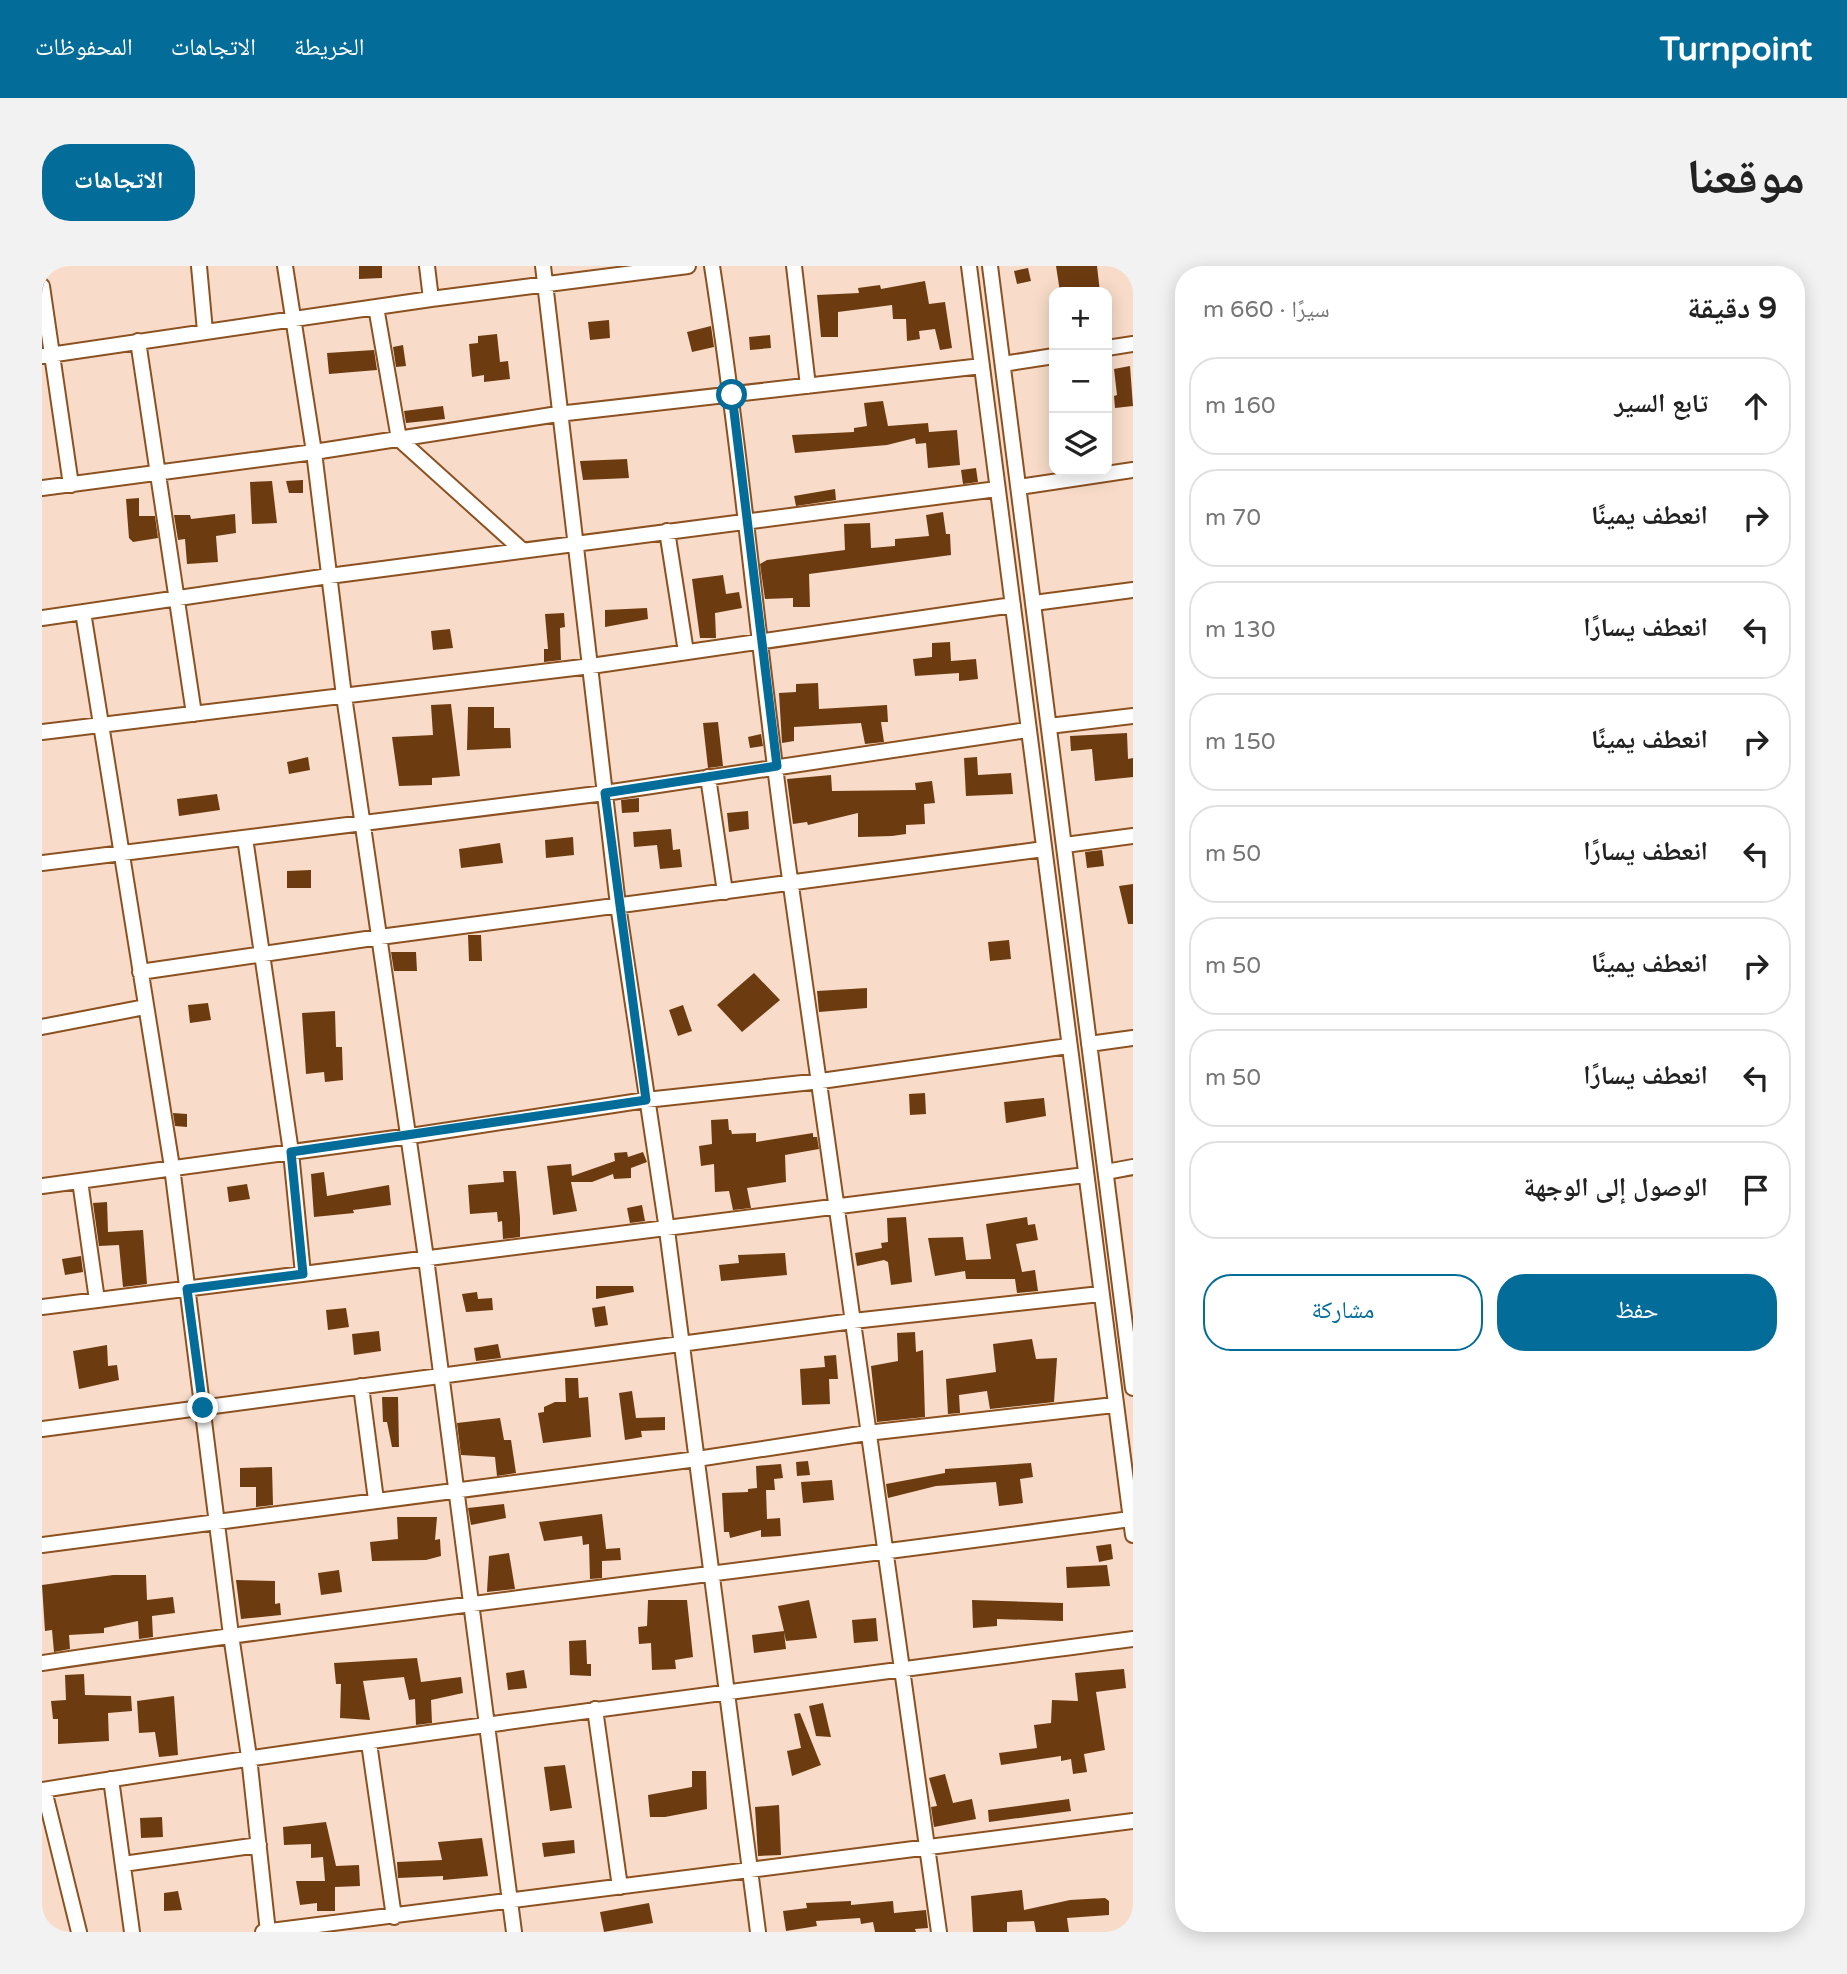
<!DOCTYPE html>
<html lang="ar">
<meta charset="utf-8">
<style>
body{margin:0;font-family:"Varela Round","Noto Naskh Arabic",sans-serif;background:#f2f2f2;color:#222;direction:rtl}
.controls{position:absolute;right:21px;top:21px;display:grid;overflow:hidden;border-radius:14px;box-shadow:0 4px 18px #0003}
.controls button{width:63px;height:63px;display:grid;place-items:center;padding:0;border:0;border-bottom:2px solid #e0e0e0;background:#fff;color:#222;font:35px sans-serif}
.stop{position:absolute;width:21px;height:21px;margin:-16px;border:5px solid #036c99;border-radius:50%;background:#fff}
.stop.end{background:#036c99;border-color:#fff;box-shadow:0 2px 7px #0008}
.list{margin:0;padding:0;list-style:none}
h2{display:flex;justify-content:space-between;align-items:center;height:91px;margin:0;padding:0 28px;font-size:30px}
h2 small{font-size:23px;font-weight:400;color:#767676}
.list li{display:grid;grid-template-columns:46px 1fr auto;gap:21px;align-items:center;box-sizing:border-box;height:98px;margin:0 14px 14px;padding:0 14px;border:2px solid #e0e0e0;border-radius:28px}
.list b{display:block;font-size:26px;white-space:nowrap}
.list em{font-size:23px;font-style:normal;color:#767676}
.actions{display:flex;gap:14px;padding:21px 28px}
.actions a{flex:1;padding:16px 0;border:2px solid #036c99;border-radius:28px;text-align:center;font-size:24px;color:#036c99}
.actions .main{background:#036c99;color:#fff}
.icon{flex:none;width:38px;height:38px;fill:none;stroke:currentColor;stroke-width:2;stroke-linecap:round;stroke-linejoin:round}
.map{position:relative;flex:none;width:1091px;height:1666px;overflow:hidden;direction:ltr;border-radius:28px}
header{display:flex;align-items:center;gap:42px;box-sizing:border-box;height:98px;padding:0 35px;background:#036c99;color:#fff}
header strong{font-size:33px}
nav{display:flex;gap:38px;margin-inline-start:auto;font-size:24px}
.intro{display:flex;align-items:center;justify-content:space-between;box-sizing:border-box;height:168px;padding:0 42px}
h1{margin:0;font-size:49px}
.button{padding:18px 32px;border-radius:28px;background:#036c99;color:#fff;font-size:24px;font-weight:700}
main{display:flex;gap:42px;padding:0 42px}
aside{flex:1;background:#fff;border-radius:28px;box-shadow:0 4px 18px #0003}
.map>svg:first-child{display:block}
</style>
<header>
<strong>Turnpoint</strong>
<nav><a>الخريطة</a><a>الاتجاهات</a><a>المحفوظات</a></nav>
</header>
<div class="intro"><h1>موقعنا</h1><a class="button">الاتجاهات</a></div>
<main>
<aside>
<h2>9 دقيقة<small>سيرًا · 660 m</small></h2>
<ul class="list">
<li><svg class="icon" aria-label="ahead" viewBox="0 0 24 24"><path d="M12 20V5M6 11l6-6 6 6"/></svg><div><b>تابع السير</b></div><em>160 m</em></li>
<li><svg class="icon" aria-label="right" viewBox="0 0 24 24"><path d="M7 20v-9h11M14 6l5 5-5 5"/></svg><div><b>انعطف يمينًا</b></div><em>70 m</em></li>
<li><svg class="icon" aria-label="left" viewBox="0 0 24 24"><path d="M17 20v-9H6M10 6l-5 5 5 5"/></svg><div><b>انعطف يسارًا</b></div><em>130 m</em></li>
<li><svg class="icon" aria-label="right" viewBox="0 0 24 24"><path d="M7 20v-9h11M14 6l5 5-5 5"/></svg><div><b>انعطف يمينًا</b></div><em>150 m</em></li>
<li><svg class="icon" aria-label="left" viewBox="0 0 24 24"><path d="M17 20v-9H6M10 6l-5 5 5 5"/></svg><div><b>انعطف يسارًا</b></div><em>50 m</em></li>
<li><svg class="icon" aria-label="right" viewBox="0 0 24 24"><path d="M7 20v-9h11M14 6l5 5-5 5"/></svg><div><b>انعطف يمينًا</b></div><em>50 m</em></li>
<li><svg class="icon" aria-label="left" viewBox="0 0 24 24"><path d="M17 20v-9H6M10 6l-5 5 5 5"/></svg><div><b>انعطف يسارًا</b></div><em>50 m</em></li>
<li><svg class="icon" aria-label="arrive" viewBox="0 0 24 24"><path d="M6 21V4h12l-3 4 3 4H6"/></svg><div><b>الوصول إلى الوجهة</b></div></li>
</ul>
<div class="actions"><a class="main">حفظ</a><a>مشاركة</a></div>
</aside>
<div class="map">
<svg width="1091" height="1666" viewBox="0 0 1091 1666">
<rect width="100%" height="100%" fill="#f8dcc9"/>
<path fill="#6d3b10" d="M317,0H340V12L317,13Z
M1014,0H1055L1058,26H1018Z
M986,2L989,15L975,18L972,5Z
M883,15L887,38L903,36L910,82L898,84L893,63L877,65L878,73L865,75L864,53H851L850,39L796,46V71H779L775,29L817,27L816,22L838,19L839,23Z
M567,54L568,72L548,74L546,56Z
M669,60L672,81L650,86L645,66Z
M455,68L458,96L466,95L468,113L442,116V109L430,111L427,78L436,77V70Z
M728,69L729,82L708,84L707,71Z
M361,79L364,100L354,101L351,81Z
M332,84L335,104L287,108L285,87Z
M1088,100L1091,140L1073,142L1072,130L1075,129L1072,103Z
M841,135L846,160L886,157L887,166L915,164L918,199L886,202L884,177L874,178L873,172L845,179L753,187L750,169L812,166V162L825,160L822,137Z
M401,140L403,153L364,157L362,145Z
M585,193L587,212L541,214L538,195Z
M934,202L936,216L921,218L919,204Z
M261,214V227H247L244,215Z
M230,215L235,257L210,258L208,216Z
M793,223L794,234L754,240L752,230Z
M97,232V250H113L116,272L91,276L87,272L84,233Z
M901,246L904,268H908L909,289L767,308L768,341H751V332L723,333L718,298L725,294L803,284L802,258L828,257L829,282L853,280V273L887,270L884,249Z
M193,248L194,267L174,270L176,296L145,298L143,273L136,274L132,249H148L149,253Z
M681,309L684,328L697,326L700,342L673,347L674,372H658L650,313Z
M605,342L606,353L563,361V344Z
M522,347L523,361L518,362L519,394L502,396V383H506L503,348Z
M408,363L411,382L391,384L389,365Z
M908,376L909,395L934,393L936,413L917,415V407L873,410L871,393L890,391V377Z
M776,417L777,443L845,439L846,456H839L842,476L823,478L819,457L752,461V475L740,477L737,427L754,426V418Z
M409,438L418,510L390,512V519L357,520L350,471L391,469L389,439Z
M426,441H452V462H468L469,482L425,484Z
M676,456L681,500L666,502L661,457Z
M1085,467L1086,493L1091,492V511L1053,515L1050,483L1029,485L1028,470Z
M719,468L721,480L708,482L706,471Z
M266,491L268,504L247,508L245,496Z
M935,491L936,509L969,507L971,528L924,530L922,492Z
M789,509L790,525L874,524L873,517L890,515L893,537L882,538L883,558L864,559V568L850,570L816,571V547L766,559L765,556L751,558L745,513Z
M175,528L178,544L137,550L135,533Z
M597,532V546L580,547L579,534Z
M706,545L707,563L687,566L685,547Z
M629,563L631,584L638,583L640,601L618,603L615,579L592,581L591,566Z
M531,571L532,589L504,592L503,574Z
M458,577L461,597L419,602L417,583Z
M1060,584L1062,600L1045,602L1043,586Z
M269,604V622H245V605Z
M1091,618V658H1086L1077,620Z
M426,669H439L440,695H427Z
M967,674L969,693L948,695L946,676Z
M349,686H374L375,705H352Z
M712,707L738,734L700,766L675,739Z
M825,722V742L777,746L775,725Z
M166,737L169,754L148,757L146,739Z
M641,739L650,765L636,770L627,744Z
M293,745L294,781H300L301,814L283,816L282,806L264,808L260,747Z
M883,827L884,848L868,849L867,828Z
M1002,832L1004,850L964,857L962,836Z
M131,847L145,848V861L133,860Z
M686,853L687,864H689L690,868L714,867V876L771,867V871H775L777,883L743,889L744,916L705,922L709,942L691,944L687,925L673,926L672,898L659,900L657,880L670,878L669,854Z
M585,886L586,891L601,886L605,896L589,902V912L572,913L571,908L550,916H529L535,945L511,949L505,900L529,898L530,910L573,895L572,887Z
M461,905H474L478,952V971L461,973L460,955L456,956L455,946L428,948L426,919L462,916Z
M282,906L285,930L347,919L349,939L311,944L312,947L272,951L269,908Z
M205,918L208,933L187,936L185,921Z
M65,936L66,966L101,964L105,1018L81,1021L77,979L57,980L51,937Z
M600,939L603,955L588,957L585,942Z
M864,951L870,1016L849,1019L846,996L842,994L815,1000L813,987L840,982L839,977L846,976L845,952Z
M985,951L986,959L993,958L996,974L974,978L980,1006L993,1004L996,1025L975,1027L973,1013H924L923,1005L893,1010L886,972L921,971L924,994L949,993L944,958Z
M743,987L745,1009L679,1015L677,999L697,997L696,989Z
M39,990L41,1006L23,1009L20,993Z
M554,1020H591L592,1026L554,1033Z
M435,1026L436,1033L450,1032L451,1044L424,1046L420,1028Z
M563,1040L566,1059L553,1061L550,1042Z
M304,1042L307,1061L286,1064L284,1044Z
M337,1065L339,1085L312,1089L310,1068Z
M873,1066L874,1086L881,1084L883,1151L835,1156L829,1100L856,1095L855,1067Z
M990,1073L994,1093L1015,1092L1012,1136L948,1143L945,1125L917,1129L918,1147L906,1148L904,1113L954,1106L951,1078Z
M456,1078L459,1092L434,1095L432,1082Z
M65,1079L66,1100L75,1099L77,1114L37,1123L31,1085Z
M794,1089L796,1113H787L788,1138L760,1139L758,1103L783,1101L782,1090Z
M523,1112H536L537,1132L546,1131L549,1171L501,1177L496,1147L502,1146V1141L513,1136H524Z
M590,1125L594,1152L623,1151V1164L599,1165L600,1171L583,1174L577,1127Z
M340,1131H356L357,1181H350L345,1156H341Z
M458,1152L462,1174H469L474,1207L455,1210L453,1191L419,1189L415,1157Z
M766,1195L768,1209L755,1210L754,1196Z
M989,1197L991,1211L978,1213L981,1237L957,1240L954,1216L894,1220L846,1232L844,1218L903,1207V1203Z
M739,1198L741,1212L732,1213L733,1224H724L725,1253L738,1252L739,1270L719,1271V1264L688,1272L687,1266H682L680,1227L706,1226V1223L715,1222L714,1200Z
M230,1201L231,1239L214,1241V1221H198V1202Z
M790,1214L792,1234L761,1237L759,1216Z
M462,1238L464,1252L429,1259L426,1242Z
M560,1248L564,1283L578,1282L579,1294L560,1295V1312L548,1313L547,1278L541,1279L540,1270L502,1275L497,1256Z
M355,1251H395L393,1274L398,1273L399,1290L384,1294L330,1295L328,1276L356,1273Z
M1069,1278L1071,1293L1057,1296L1054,1280Z
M467,1287L473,1323L445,1326L447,1290Z
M1065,1299L1068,1320L1025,1322L1024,1301Z
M297,1304L300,1326L279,1329L276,1307Z
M71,1309H104L105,1334L131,1331L133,1347L110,1350L111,1371L97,1373L96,1355L62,1362V1367L27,1369L28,1383L12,1386L10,1364L3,1365L0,1319Z
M194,1314L233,1315V1338L238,1337L239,1349L199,1353Z
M606,1334H645L651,1391L633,1394L634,1403L610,1404L609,1377L597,1378L596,1361L605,1360Z
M767,1334L775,1372L744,1375L742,1366L744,1383L712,1387L710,1369L742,1365L736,1340Z
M930,1334L1021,1337V1355L955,1353V1360L931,1362Z
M834,1352L836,1375L812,1377L810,1354Z
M544,1374L545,1398H549V1410L528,1409L527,1375Z
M375,1392L379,1416L419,1411L421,1427L389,1434L390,1457L374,1459L373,1433L367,1434L362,1411L321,1415L328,1454L298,1452L299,1418H294L292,1397Z
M1082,1403L1084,1422L1054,1426L1063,1484L1042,1488L1045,1506L1031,1508L1029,1493L1019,1495V1490L959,1499L957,1487L995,1482L992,1459L1009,1457L1010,1434L1036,1435L1033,1407Z
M482,1404L485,1422L466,1424L464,1407Z
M42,1408L43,1429L89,1430L90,1445L66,1447L67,1475L16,1478V1453H11L9,1435L24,1434L23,1409Z
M132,1430L136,1489L117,1491L113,1466L97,1467L95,1435Z
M781,1437L789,1471L774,1470L767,1440Z
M758,1447L779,1499L750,1510L745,1485L759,1482L752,1448Z
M523,1499L530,1542L508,1545L502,1501Z
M650,1505H664L665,1543L623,1551H608L606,1529L650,1521Z
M903,1508L911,1537L930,1533L934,1553L892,1561L889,1541L895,1540L887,1512Z
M1027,1533L1029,1545L947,1556L946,1544Z
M737,1539L739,1589L716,1590L713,1541Z
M120,1551L121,1571L99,1572L98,1552Z
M284,1556L294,1600L317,1599L318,1620L293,1621V1645H275V1637L258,1639L254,1615H283L281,1591L269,1592V1578L242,1579L241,1561Z
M440,1572L446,1610L401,1614V1610L356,1612L355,1596L400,1594L396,1576Z
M532,1574L533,1587L502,1591L500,1577Z
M980,1624L982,1644L1028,1634L1063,1632L1067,1635V1649L1025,1652L1027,1666H994L992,1655L965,1656V1666H931L929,1630Z
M136,1625L140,1644L122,1645V1627Z
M809,1635V1639L851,1635L852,1647L884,1644L886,1662L873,1663L874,1666H833L831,1656L819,1658L818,1652L774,1655L775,1660L744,1665L741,1645L765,1642L764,1637Z
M607,1637L611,1657L562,1666L558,1646Z"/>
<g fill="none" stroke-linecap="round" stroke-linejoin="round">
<defs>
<path id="minor" d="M157,0L163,65
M243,0L272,186L302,430L384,992L472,1666
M385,0L389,33
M501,0L576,639L625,964L716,1666
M670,0C702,206 719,414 749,620C799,969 848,1317 897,1666
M752,0L766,120
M927,0L1091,1269
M948,0L1091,1122
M0,20L29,219
M334,41L357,173L480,284
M96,75L152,448
M1065,82L1091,78
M0,90L389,33L646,0
M961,98L1012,90
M977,221L1091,204
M0,222L272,186L516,148L940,100
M625,265L644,386
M992,337L1091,324
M41,346L130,901L189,1369L207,1491L226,1666
M0,352L287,310L955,223
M1007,460L1091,450
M0,466L549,400L971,339
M666,511L683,626
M203,572L249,886L261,1008
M1023,579L1091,570
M0,597L563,527L985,464
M98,706L338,671L1002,583
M0,761L103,741
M1047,778L1091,772
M1064,906L1091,901
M38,915L55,1034
M0,920L368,870L604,834L779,815L1026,780
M0,1041L1043,909
M319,1120L334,1234
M0,1163L811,1055L1058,1028
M0,1279L655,1193L825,1167L1072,1139
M0,1397C362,1343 726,1303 1088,1253
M553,1443L578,1621
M327,1477L352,1651
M69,1513L90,1666
M0,1524C363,1467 727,1421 1091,1373
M2,1524L37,1666
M81,1598L217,1579
M221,1666L1091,1555"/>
</defs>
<use href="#minor" stroke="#8c5120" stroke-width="18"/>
<use href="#minor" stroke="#fff" stroke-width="14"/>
</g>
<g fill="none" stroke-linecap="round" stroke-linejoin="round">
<path stroke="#036c99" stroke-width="9" d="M161,1142L145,1023L261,1008L249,886L604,834L563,527L735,500L690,129"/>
</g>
</svg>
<div class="controls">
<button>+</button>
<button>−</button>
<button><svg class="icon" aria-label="layers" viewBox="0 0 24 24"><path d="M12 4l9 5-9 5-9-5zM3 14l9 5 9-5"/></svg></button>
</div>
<div class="stop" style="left:690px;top:129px"></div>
<div class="stop end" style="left:161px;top:1142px"></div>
</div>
</main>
